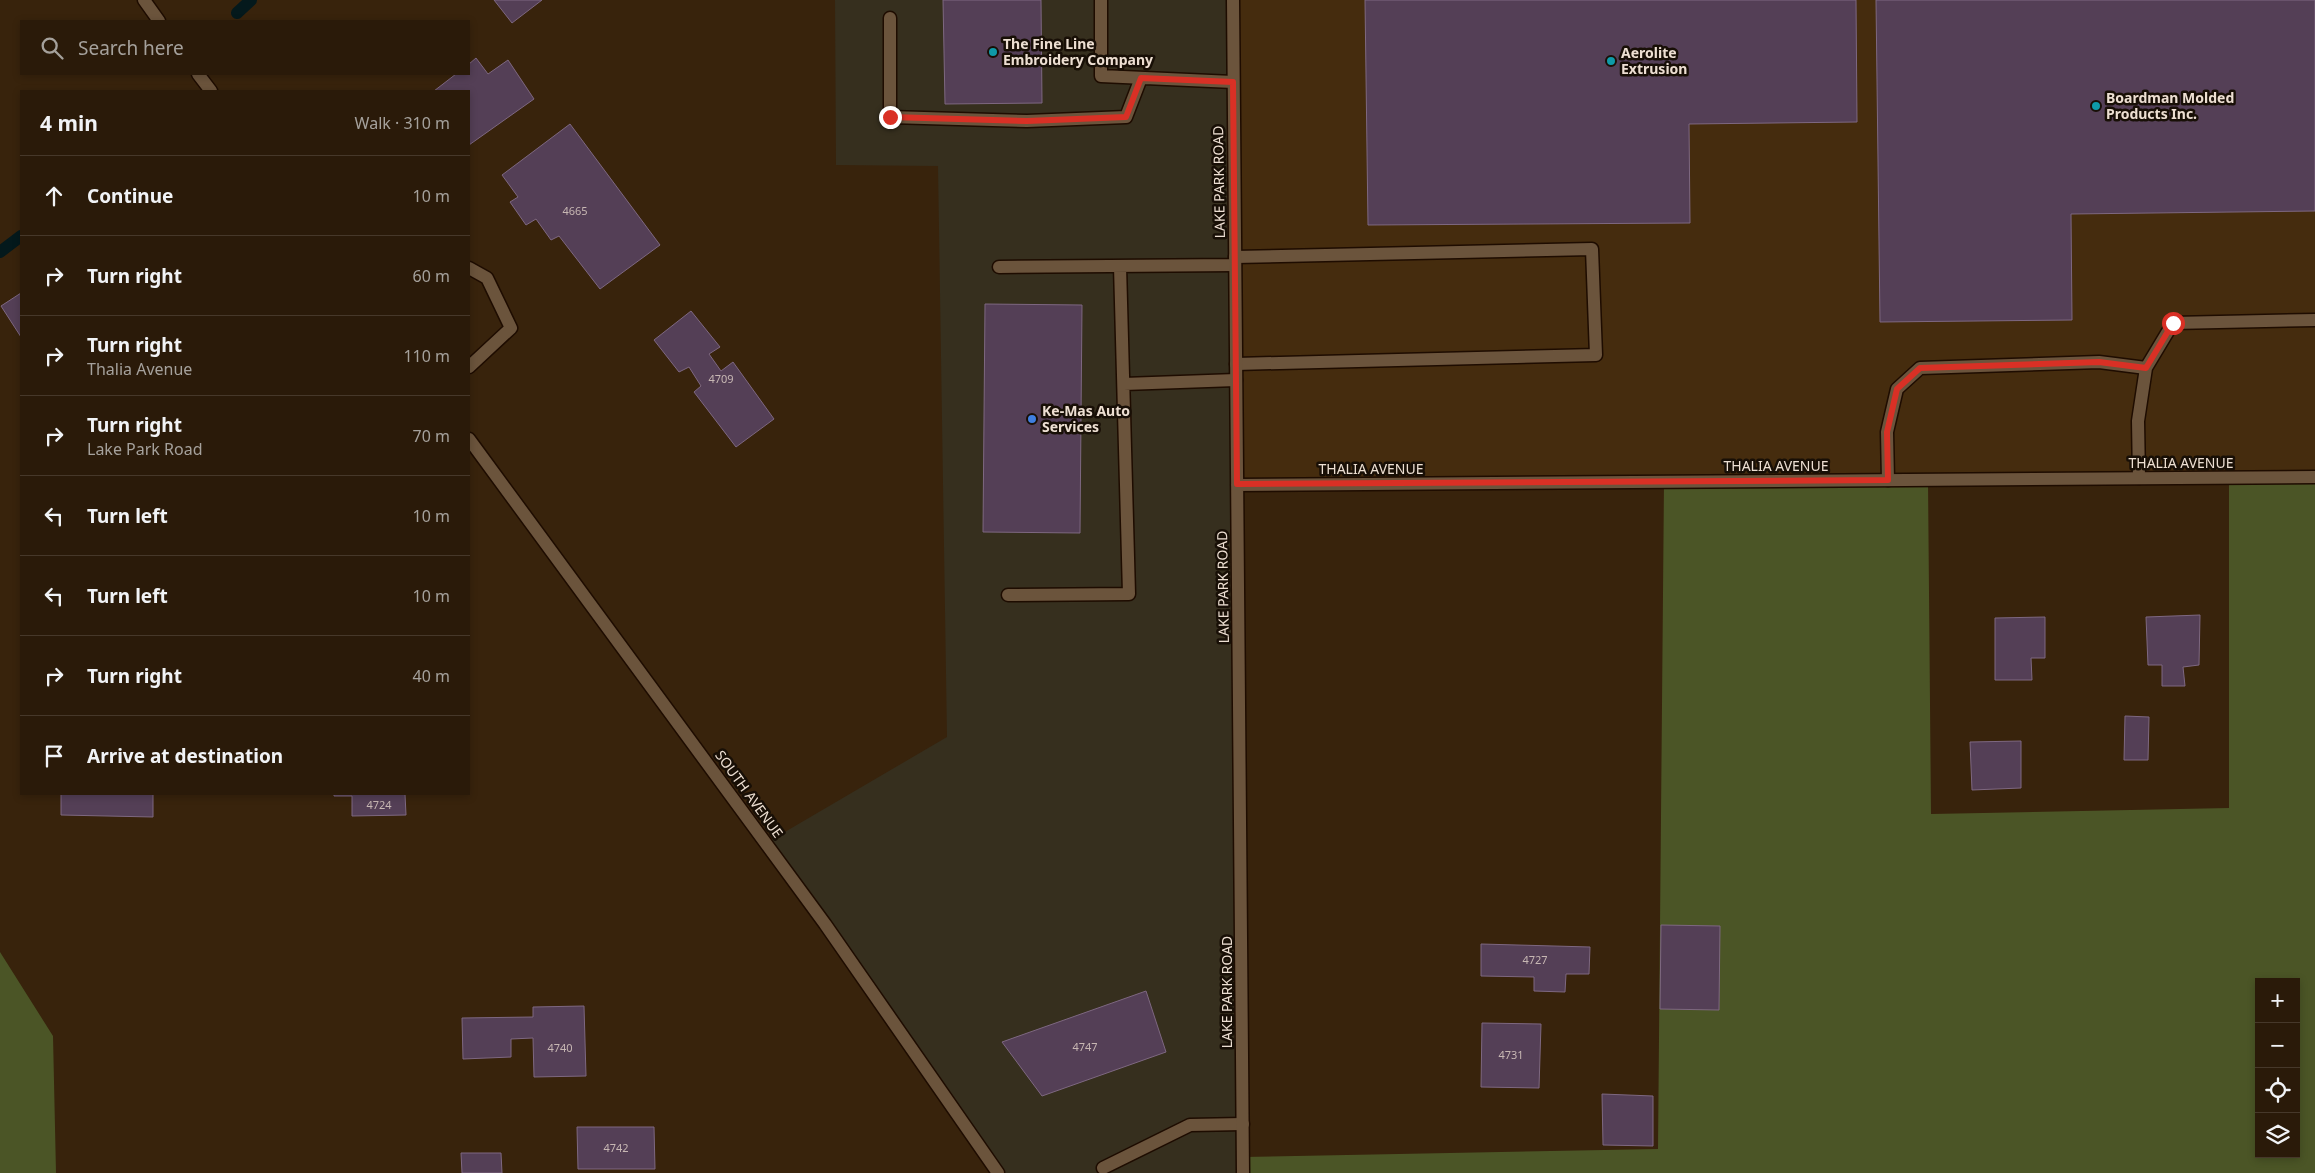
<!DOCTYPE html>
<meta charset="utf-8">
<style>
body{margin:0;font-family:"Noto Sans",sans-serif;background:#322312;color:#f1f3f6}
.controls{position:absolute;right:15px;bottom:15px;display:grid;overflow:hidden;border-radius:0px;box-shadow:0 2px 8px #0003}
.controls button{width:45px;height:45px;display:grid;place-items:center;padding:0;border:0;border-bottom:1px solid #46382a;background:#2a1a09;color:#f1f3f6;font:25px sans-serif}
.stop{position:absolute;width:15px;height:15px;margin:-11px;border:4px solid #d93025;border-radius:50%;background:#fff}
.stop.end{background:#d93025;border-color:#fff;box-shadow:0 1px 5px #0008}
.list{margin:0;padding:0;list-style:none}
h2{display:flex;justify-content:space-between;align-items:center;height:65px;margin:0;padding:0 20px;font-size:21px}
h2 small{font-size:16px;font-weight:400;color:#a5a19c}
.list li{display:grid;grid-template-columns:32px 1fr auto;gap:15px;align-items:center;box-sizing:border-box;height:80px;padding:0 20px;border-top:1px solid #46382a}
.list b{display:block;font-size:19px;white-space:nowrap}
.list p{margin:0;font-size:16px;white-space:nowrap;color:#a5a19c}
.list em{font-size:16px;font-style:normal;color:#a5a19c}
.icon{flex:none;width:28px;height:28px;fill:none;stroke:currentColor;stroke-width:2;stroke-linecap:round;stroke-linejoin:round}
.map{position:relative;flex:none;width:2315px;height:1173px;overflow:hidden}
.search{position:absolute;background:#2a1a09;box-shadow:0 2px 8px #0003;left:20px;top:20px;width:450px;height:55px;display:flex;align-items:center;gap:12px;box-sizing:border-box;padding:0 18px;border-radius:0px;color:#a5a19c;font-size:19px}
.panel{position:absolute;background:#2a1a09;box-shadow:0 2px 8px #0003;left:20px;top:90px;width:450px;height:705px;border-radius:0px}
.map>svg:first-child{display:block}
</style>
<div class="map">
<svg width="2315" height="1173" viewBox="0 0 2315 1173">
<rect width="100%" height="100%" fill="#38230c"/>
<path fill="#362f1e" d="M835,0H1233L1243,1173H998L766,843L947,737L938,166L836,165Z"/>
<path fill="#452c0e" d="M1233,0H2315V477L1237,485Z"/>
<path fill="#4b5526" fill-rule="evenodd" d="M2315,477V1173H1243V1157L1658,1149L1664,482L1928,480L1931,814L2229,808V478ZM2259,982H2296V1154H2259Z
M0,952L53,1036L56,1173H0Z"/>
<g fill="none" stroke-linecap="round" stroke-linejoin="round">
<path stroke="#04191c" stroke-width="12" d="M237,13L251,0
M0,252L21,236"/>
</g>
<path fill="#543f56" stroke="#7e6881" d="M494,0H542L512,23Z
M943,0H1041L1042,103L945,104Z
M1365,0H1856L1857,122L1689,124L1690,223L1368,225Z
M1876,0H2315V211L2071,214L2072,320L1880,322Z
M476,58L488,74L508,60L534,99L469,145V91H434L456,74H469V64Z
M570,124L660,245L600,289L559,236L551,240L536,219L526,225L510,202L518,197L502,175Z
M21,293V337L1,306Z
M985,304L1082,305L1080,533L983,532Z
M691,311L720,347L709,354L721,371L733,362L774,419L736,447L694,392L701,386L689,367L679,372L654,340Z
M2200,615L2199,665L2183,667L2185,686H2162V665H2148L2146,617Z
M2045,617V658H2031L2032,680H1995V618Z
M2125,716L2149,717L2148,760H2124Z
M2021,741V788L1972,790L1970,742Z
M61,794H153V817L61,815Z
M334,794H405L406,815L352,816V796H334Z
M1661,925L1720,926L1719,1010L1660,1009Z
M1481,944L1590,947L1589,974H1566L1565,992L1534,991V977L1481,976Z
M1146,991L1166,1052L1042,1096L1002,1042Z
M584,1006L586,1076L534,1077L533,1038L511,1039V1057L463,1059L462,1018L533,1017V1007Z
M1482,1023L1541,1024L1539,1088L1481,1087Z
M1602,1094L1653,1096V1146L1603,1145Z
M577,1127H654L655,1169H578Z
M461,1153H501L502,1173H462Z"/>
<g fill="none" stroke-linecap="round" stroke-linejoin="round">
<defs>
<path id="lane" d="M1101,0V76L1233,82
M890,18V117L1027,121L1126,117L1141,78
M1235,257L1592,249L1596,355L1236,364
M999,267L1235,265
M469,268L487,278L511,328L469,367
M1124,384L1236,380
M2139,478L2138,421L2146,368L2173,323L2315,320
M1888,480L1887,432L1897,389L1920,368L2099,362L2146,368
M1008,595L1129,594L1120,266
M1103,1168L1190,1125L1243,1124"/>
<path id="secondary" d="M144,0L159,21
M1233,0L1243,1173
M198,74L211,91
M469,439L825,924L998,1173
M1237,485L2315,477"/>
</defs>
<use href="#lane" stroke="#1e0c00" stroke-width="15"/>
<use href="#secondary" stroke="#1e0c00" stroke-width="15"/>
<use href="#lane" stroke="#6b543c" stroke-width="12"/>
<use href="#secondary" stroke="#6b543c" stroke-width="12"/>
</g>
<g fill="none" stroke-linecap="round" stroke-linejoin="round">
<path stroke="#d93025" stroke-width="6" d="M890,117L1027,121L1126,117L1141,78L1233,82L1237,484L1888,480L1887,432L1897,389L1920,368L2099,362L2146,368L2173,323"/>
</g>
<g fill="#0f9aa8" stroke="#180f06" stroke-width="2">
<circle cx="993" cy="52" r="5"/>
<circle cx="1611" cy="61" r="5"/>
<circle cx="2096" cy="106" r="5"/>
</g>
<circle fill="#3f7fe0" stroke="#180f06" stroke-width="2" cx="1032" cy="419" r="5"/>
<g text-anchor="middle" stroke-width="5" stroke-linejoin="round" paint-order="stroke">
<g font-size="11" fill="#c7b7b3">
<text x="575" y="215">4665</text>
<text x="721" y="383">4709</text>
<text x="379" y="809">4724</text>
<text x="1535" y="964">4727</text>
<text x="1085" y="1051">4747</text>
<text x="560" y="1052">4740</text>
<text x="1511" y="1059">4731</text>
<text x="616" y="1152">4742</text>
</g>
<g font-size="14" font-weight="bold" fill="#eddfd2" stroke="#180f06" text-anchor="start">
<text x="1003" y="49">The Fine Line<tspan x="1003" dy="16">Embroidery Company</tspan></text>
<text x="1621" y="58">Aerolite<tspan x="1621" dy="16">Extrusion</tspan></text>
<text x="2106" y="103">Boardman Molded<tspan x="2106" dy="16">Products Inc.</tspan></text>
<text x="1042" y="416">Ke-Mas Auto<tspan x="1042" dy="16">Services</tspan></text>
</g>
<g font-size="14" fill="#eddfd2" stroke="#180f06">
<text transform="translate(1219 182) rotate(-91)" y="5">LAKE PARK ROAD</text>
<text x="2181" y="468">THALIA AVENUE</text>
<text x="1776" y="471">THALIA AVENUE</text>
<text x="1371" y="474">THALIA AVENUE</text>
<text transform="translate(1223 587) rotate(-91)" y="5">LAKE PARK ROAD</text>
<text transform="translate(749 794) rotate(54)" y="5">SOUTH AVENUE</text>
<text transform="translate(1227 992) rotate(-90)" y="5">LAKE PARK ROAD</text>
</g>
</g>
</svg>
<div class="controls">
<button>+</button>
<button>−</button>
<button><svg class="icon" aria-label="locate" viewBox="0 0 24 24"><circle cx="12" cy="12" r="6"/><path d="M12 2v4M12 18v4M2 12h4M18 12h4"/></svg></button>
<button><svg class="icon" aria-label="layers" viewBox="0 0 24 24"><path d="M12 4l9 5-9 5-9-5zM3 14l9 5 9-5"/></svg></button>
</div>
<div class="stop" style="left:2173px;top:323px"></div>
<div class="stop end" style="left:890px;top:117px"></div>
<div class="search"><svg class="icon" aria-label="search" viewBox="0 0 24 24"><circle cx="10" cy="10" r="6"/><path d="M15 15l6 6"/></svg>Search here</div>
<section class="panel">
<h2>4 min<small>Walk · 310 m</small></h2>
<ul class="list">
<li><svg class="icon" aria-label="ahead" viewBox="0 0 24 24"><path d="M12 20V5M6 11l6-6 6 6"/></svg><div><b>Continue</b></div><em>10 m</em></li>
<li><svg class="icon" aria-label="right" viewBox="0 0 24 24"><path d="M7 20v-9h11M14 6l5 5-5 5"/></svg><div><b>Turn right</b></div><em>60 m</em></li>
<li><svg class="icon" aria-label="right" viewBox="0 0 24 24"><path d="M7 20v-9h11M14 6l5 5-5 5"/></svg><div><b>Turn right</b><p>Thalia Avenue</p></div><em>110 m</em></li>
<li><svg class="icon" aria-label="right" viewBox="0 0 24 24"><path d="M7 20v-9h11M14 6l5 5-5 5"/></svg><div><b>Turn right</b><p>Lake Park Road</p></div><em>70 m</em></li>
<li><svg class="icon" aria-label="left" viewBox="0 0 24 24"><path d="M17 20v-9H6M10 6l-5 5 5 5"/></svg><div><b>Turn left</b></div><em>10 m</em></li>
<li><svg class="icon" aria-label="left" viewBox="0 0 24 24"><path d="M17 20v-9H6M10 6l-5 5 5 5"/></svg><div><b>Turn left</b></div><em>10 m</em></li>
<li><svg class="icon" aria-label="right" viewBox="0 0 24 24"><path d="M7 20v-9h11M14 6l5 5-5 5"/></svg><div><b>Turn right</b></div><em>40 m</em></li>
<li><svg class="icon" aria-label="arrive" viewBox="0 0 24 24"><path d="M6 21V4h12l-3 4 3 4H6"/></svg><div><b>Arrive at destination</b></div></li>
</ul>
</section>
</div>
